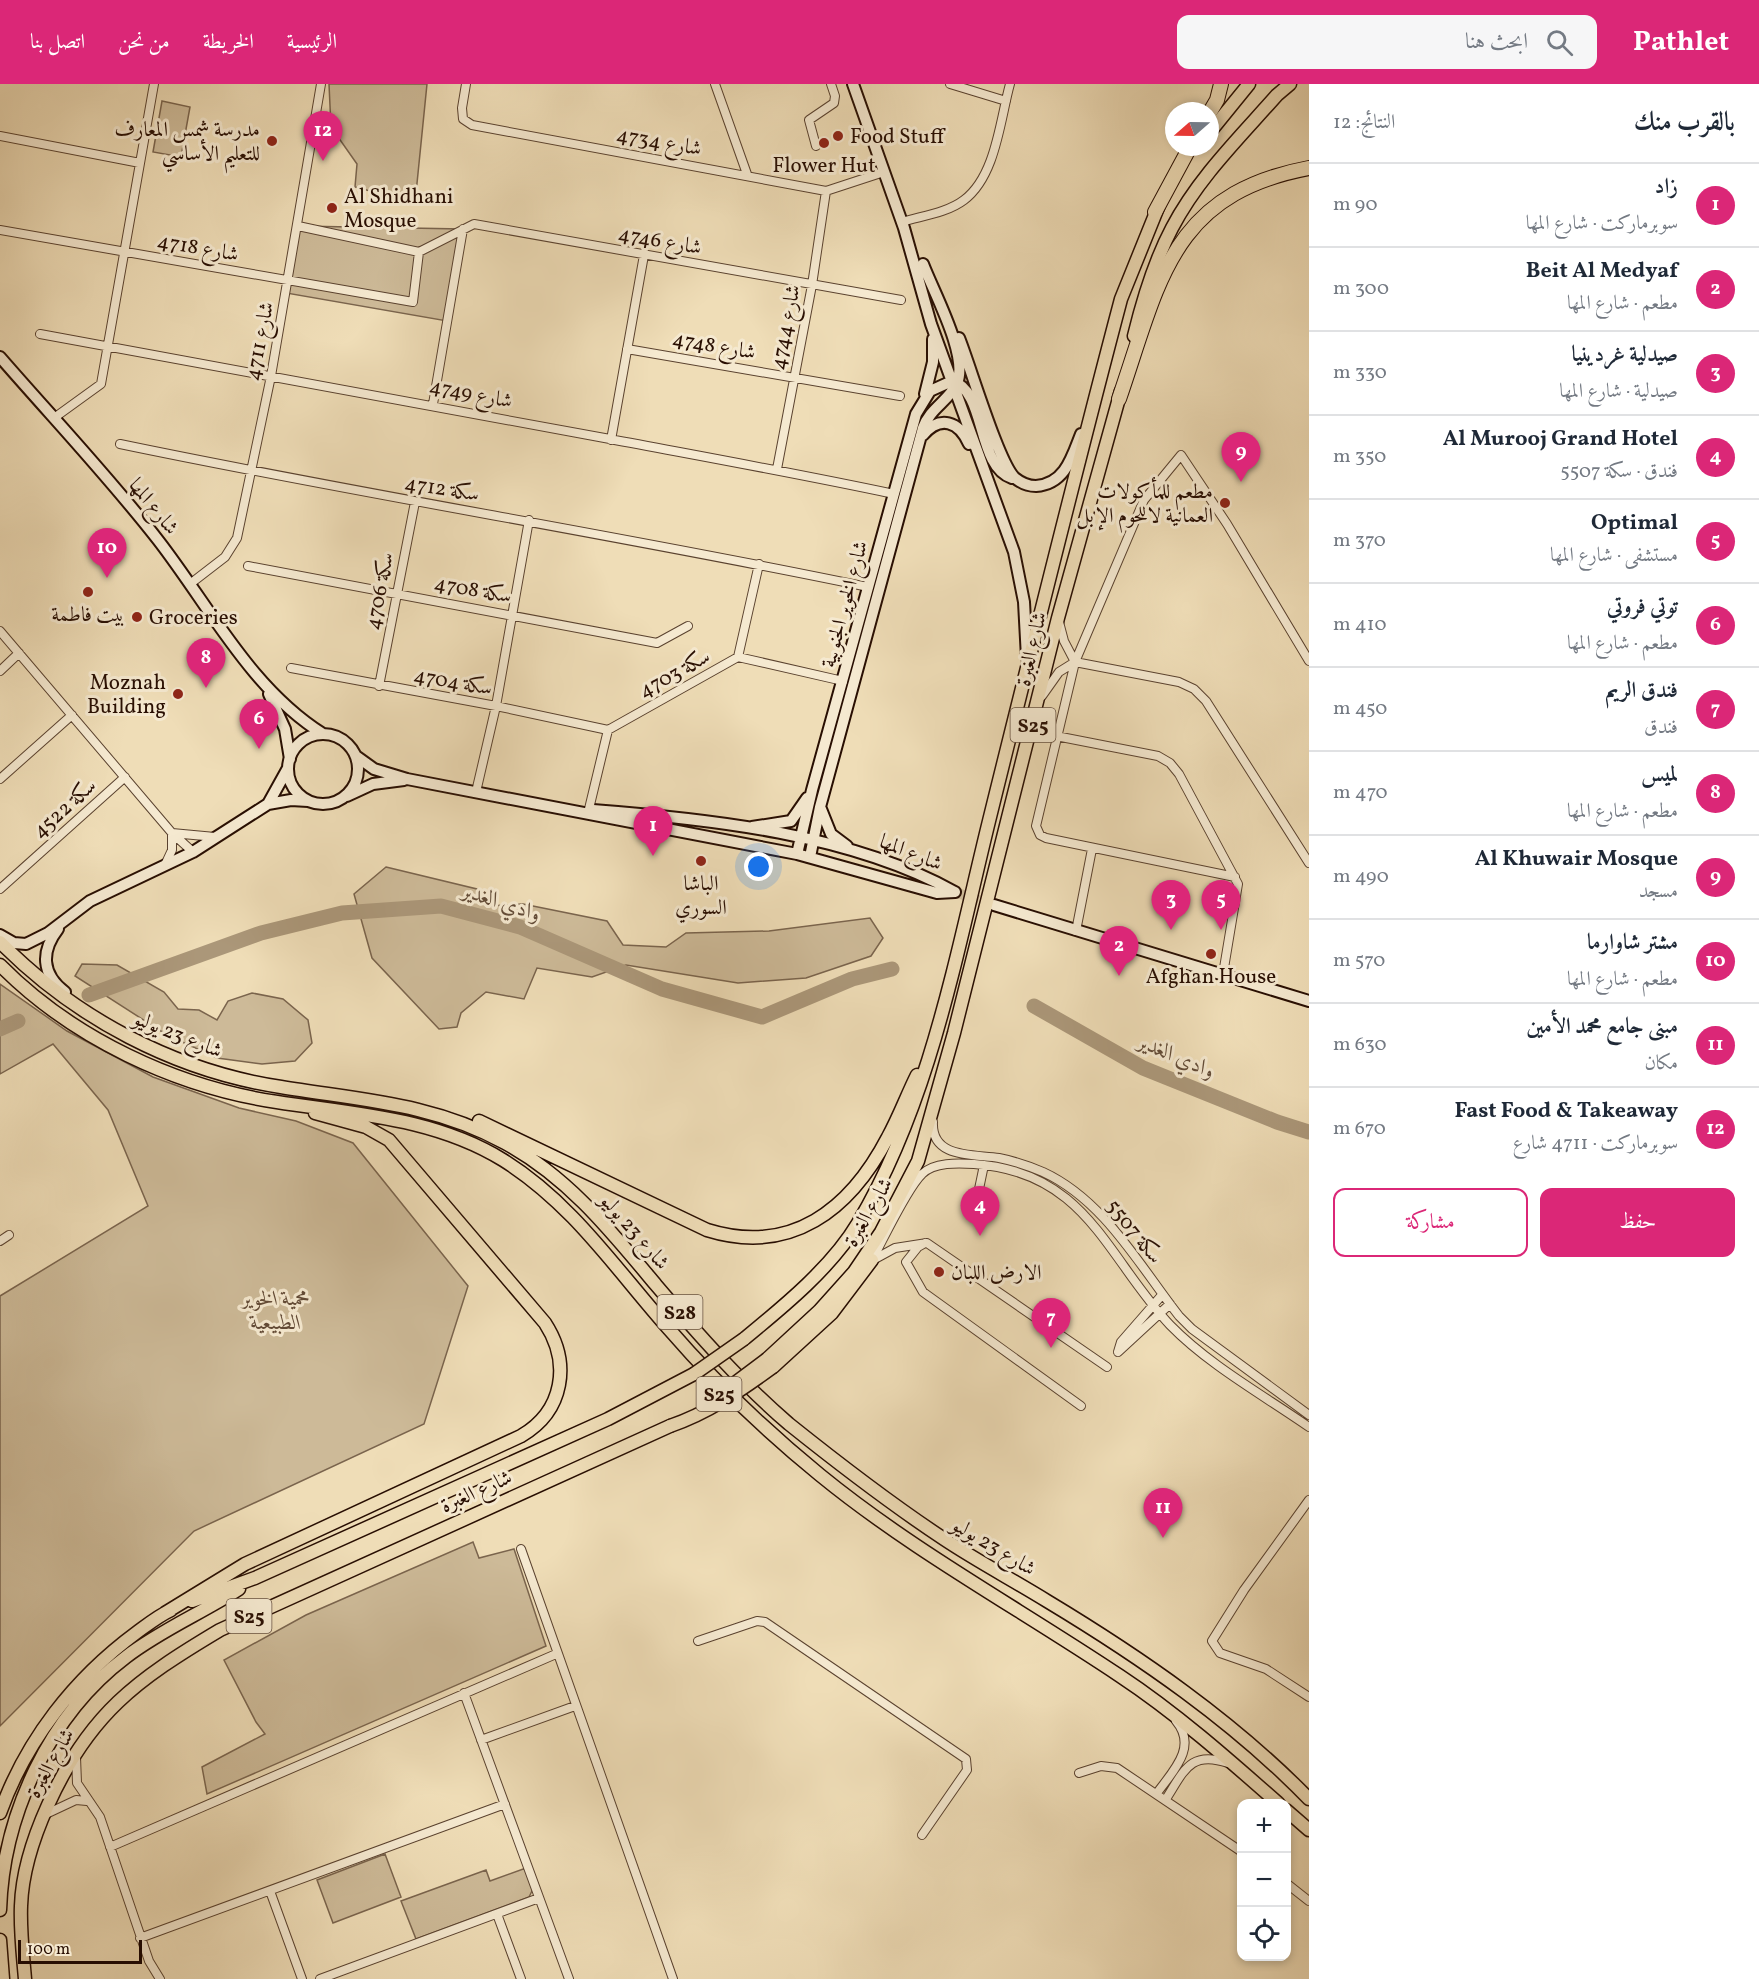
<!DOCTYPE html>
<html lang="ar">
<meta charset="utf-8">
<style>
body{margin:0;font-family:Vollkorn,Amiri,serif;background:#f6f6f7;color:#1f2937;direction:rtl}
.controls{position:absolute;right:18px;bottom:18px;display:grid;overflow:hidden;border-radius:12px;box-shadow:0 3px 9px #0003}
.controls button{width:54px;height:54px;display:grid;place-items:center;padding:0;border:0;border-bottom:2px solid #e0e1e3;background:#fff;color:#1f2937;font:30px sans-serif}
.compass{position:absolute;left:1165px;top:18px;width:54px;height:54px;border-radius:50%;background:#fff;box-shadow:0 3px 9px #0003;rotate:250deg}
.scale{position:absolute;left:18px;bottom:15px;width:124px;box-sizing:border-box;padding-left:6px;border:3px solid #280e02;border-top:0;font-size:16px;line-height:21px;white-space:nowrap;color:#280e02;-webkit-text-stroke:4px #f5e9d0;paint-order:stroke}
.you{position:absolute;left:759px;top:783px;width:21px;height:21px;margin:-15px;border:4px solid #fff;border-radius:50%;background:#1a73e8;box-shadow:0 0 0 9px #1a73e833}
.badge{display:grid;place-items:center;width:39px;height:39px;border-radius:50%;background:#db2777;color:#fff;font-size:20px;font-weight:700}
.pin{position:absolute;translate:-50% -50px;filter:drop-shadow(0 2px 3px #0008)}
.pin::after{content:'';position:absolute;top:32px;width:21px;height:18px;background:inherit;clip-path:polygon(0 0,100% 0,50% 100%)}
.list{margin:0;padding:0;list-style:none}
h2{display:flex;justify-content:space-between;align-items:center;height:78px;margin:0;padding:0 24px;font-size:26px}
h2 small{font-size:20px;font-weight:400;color:#747a83}
.list li{display:grid;grid-template-columns:39px 1fr auto;gap:18px;align-items:center;box-sizing:border-box;height:84px;padding:0 24px;border-top:2px solid #e0e1e3}
.list b{display:block;font-size:22px;white-space:nowrap}
.list p{margin:0;font-size:20px;white-space:nowrap;color:#747a83}
.list em{font-size:20px;font-style:normal;color:#747a83}
.actions{display:flex;gap:12px;padding:18px 24px}
.actions a{flex:1;padding:14px 0;border:2px solid #db2777;border-radius:12px;text-align:center;font-size:21px;color:#db2777}
.actions .main{background:#db2777;color:#fff}
.icon{flex:none;width:33px;height:33px;fill:none;stroke:currentColor;stroke-width:2;stroke-linecap:round;stroke-linejoin:round}
.map{position:relative;flex:none;width:1309px;height:1895px;overflow:hidden;direction:ltr}
header{display:flex;align-items:center;gap:36px;box-sizing:border-box;height:84px;padding:0 30px;background:#db2777;color:#fff}
header strong{font-size:28px}
nav{display:flex;gap:33px;margin-inline-start:auto;font-size:21px}
.search{width:420px;height:54px;background:#f6f6f7;display:flex;align-items:center;gap:15px;box-sizing:border-box;padding:0 21px;border-radius:12px;color:#747a83;font-size:22px}
main{display:flex}
aside{flex:1;background:#fff}
.map>svg:first-child{display:block}
</style>
<header>
<strong>Pathlet</strong>
<div class="search"><svg class="icon" aria-label="search" viewBox="0 0 24 24"><circle cx="10" cy="10" r="6"/><path d="M15 15l6 6"/></svg>ابحث هنا</div>
<nav><a>الرئيسية</a><a>الخريطة</a><a>من نحن</a><a>اتصل بنا</a></nav>
</header>
<main>
<aside>
<h2>بالقرب منك<small>النتائج: 12</small></h2>
<ul class="list">
<li><span class="badge">1</span><div><b>زاد</b><p>سوبرماركت · شارع المها</p></div><em>90 m</em></li>
<li><span class="badge">2</span><div><b>Beit Al Medyaf</b><p>مطعم · شارع المها</p></div><em>300 m</em></li>
<li><span class="badge">3</span><div><b>صيدلية غردينيا</b><p>صيدلية · شارع المها</p></div><em>330 m</em></li>
<li><span class="badge">4</span><div><b>Al Murooj Grand Hotel</b><p>فندق · سكة 5507</p></div><em>350 m</em></li>
<li><span class="badge">5</span><div><b>Optimal</b><p>مستشفى · شارع المها</p></div><em>370 m</em></li>
<li><span class="badge">6</span><div><b>توتي فروتي</b><p>مطعم · شارع المها</p></div><em>410 m</em></li>
<li><span class="badge">7</span><div><b>فندق الريم</b><p>فندق</p></div><em>450 m</em></li>
<li><span class="badge">8</span><div><b>لميس</b><p>مطعم · شارع المها</p></div><em>470 m</em></li>
<li><span class="badge">9</span><div><b>Al Khuwair Mosque</b><p>مسجد</p></div><em>490 m</em></li>
<li><span class="badge">10</span><div><b>مشتر شاوارما</b><p>مطعم · شارع المها</p></div><em>570 m</em></li>
<li><span class="badge">11</span><div><b>مبنى جامع محمد الأمين</b><p>مكان</p></div><em>630 m</em></li>
<li><span class="badge">12</span><div><b>Fast Food &amp; Takeaway</b><p>سوبرماركت · 4711 شارع</p></div><em>670 m</em></li>
</ul>
<div class="actions"><a class="main">حفظ</a><a>مشاركة</a></div>
</aside>
<div class="map">
<svg width="1309" height="1895" viewBox="0 0 1309 1895">
<rect width="100%" height="100%" fill="#efddb7"/>
<filter id="stains"><feTurbulence type="fractalNoise" baseFrequency=".00333" numOctaves="4"/><feColorMatrix values="0 0 0 0 .2 0 0 0 0 .09 0 0 0 0 .02 0 0 0 .5 -.17"/></filter>
<radialGradient id="worn" r=".72"><stop offset=".6" stop-color="#630" stop-opacity="0"/><stop offset="1" stop-color="#630" stop-opacity=".3"/></radialGradient>
<path fill="#cdba98" stroke="#7a644d" stroke-width="1.5" d="M329,0H427L415,119L355,103L357,80L331,43Z
M162,17L190,23L181,73L153,68Z
M297,142L463,145L447,237L286,209Z
M386,783L481,806L488,822L523,820L607,837L623,861L666,863L686,849L769,847L870,834L883,854L871,872L806,894L738,899L626,881L592,893L537,884L524,915L486,908L461,929L457,943L439,945L372,874L354,810Z
M82,880L117,881L164,908L178,925L199,926L217,936L228,917L252,909L283,915L308,936L312,959L295,977L262,980L217,974L167,951L75,892Z
M0,900L67,947L153,993L239,1024L296,1037L353,1059L468,1202L424,1340L194,1447L0,1642V1212L148,1122L108,1026L53,960L0,990Z
M473,1458L479,1474L514,1465L546,1562L207,1710L202,1683L265,1650L256,1638L224,1576L306,1531Z
M385,1770L401,1813L333,1839L317,1796Z
M526,1784L533,1805L529,1813L416,1855L401,1817L486,1786L490,1797Z"/>
<g fill="none" stroke-linecap="round" stroke-linejoin="round">
<path stroke="#ab9779" stroke-width="15" d="M89,911L261,849L342,829L441,822L520,843L662,905L762,933L852,895L892,885
M1034,922L1143,984L1277,1038L1309,1048
M0,945L18,937"/>
<path stroke="#d1be9c" stroke-width="10" stroke-dasharray="10 5" stroke-linecap="butt" d="M955,808L994,821"/>
<defs>
<path id="street" d="M466,0L462,24L463,35L472,41L826,107L884,88
M715,0L747,90
M950,0L1006,17
M0,52L140,79
M816,62L809,36L834,19L835,12L831,0
M902,138C921,132 947,129 964,116C996,92 1000,36 1010,0
M0,146L413,218L419,168L298,142
M419,168L474,140L901,216
M40,250C230,284 420,319 610,355C705,373 800,390 894,410
M627,265L900,312
M433,320L463,145
M54,334L101,300L154,0
M611,356L644,171
M120,360C369,412 619,451 868,503
M777,385L812,201L826,107
M248,482L657,559L688,542
M190,500L225,473L237,454L271,292L321,0
M1059,538L1064,557L1075,578
M0,547L172,749L193,768
M738,573L759,480
M291,584L496,622L608,646
M0,587L19,569
M379,602L415,418
M1042,612L1059,588L1075,578L1179,598L1194,605L1206,617L1309,779
M1056,652L1158,672L1170,679L1179,690L1238,800L1223,890
M0,695L72,631
M476,708L496,622L529,436
M588,729L608,646L738,573L843,597
M165,781L172,766V749L215,753
M1235,793L1046,754L1040,751L1036,742L1075,578L1144,416L1181,371L1227,440L1309,577
M0,805L125,693
M1076,847L1092,765
M933,1038C931,1075 974,1070 999,1074C1014,1077 1029,1082 1043,1088C1104,1116 1139,1181 1179,1232L1192,1245L1309,1331
M979,1105L984,1081
M0,1157L9,1151
M925,1159L918,1163L906,1178L923,1208L1081,1322
M872,1176C883,1156 907,1104 922,1090C934,1078 958,1079 974,1080C1087,1088 1106,1173 1170,1241C1209,1281 1263,1311 1309,1343
M873,1176L895,1164L927,1159L1107,1283
M1118,1268L1121,1258L1162,1211
M1118,1268L1170,1220
M1309,1416L1244,1506L1212,1557L1220,1569L1266,1585L1309,1613
M521,1465L673,1895
M698,1557L757,1537L765,1538L966,1675L967,1686L922,1751
M464,1609L569,1895
M481,1656L575,1622
M76,1673L77,1699L100,1733L149,1877L160,1895
M1079,1689L1101,1682L1117,1684L1242,1768
M1157,1709C1173,1687 1198,1663 1176,1637
M1166,1715C1184,1687 1190,1666 1228,1679
M44,1731L76,1716L87,1717
M110,1763L556,1570
M1286,1799L1309,1817
M270,1807L302,1895
M497,1830L521,1895
M140,1854L505,1720
M320,1895L539,1814"/>
<path id="secondary" d="M853,0L904,144L931,240L1014,468L1024,518L1027,574
M959,254C970,281 999,380 1015,394C1021,399 1029,402 1036,402C1065,400 1072,373 1081,350
M0,273C53,334 109,393 158,456C210,523 250,604 323,650
M952,297C987,307 976,382 1012,394
M925,310L933,278V255
M923,351C940,331 959,337 969,360
M269,610L285,645L290,675
M288 685a35 35 0 1 1 70 0a35 35 0 1 1-70 0Z
M356,672L374,685L407,695L797,770L937,809L955,808
M347,712L373,700L404,696
M268,720L288,684
M821,725L831,750L847,762
M593,726C710,735 851,750 955,808
M752,743L791,737L807,714
M797,770L812,706L916,330L930,307L952,297
M810,773L820,723L923,344C930,324 949,317 957,299C969,272 933,207 923,180
M994,821L1309,917
M58,845C41,867 41,890 65,908
M0,851L14,859L26,860L48,849L90,817L193,768L268,720L291,716L308,717"/>
<path id="primary" d="M1210,48L1249,0
M1134,252C1143,215 1154,178 1172,144C1198,94 1240,53 1277,11L1290,0
M0,858C75,934 175,987 281,1003C359,1016 433,1019 505,1059C568,1093 611,1147 656,1201C697,1249 741,1299 789,1340C839,1380 891,1420 944,1455C977,1477 1013,1496 1047,1517C1140,1573 1233,1637 1309,1715
M0,881C72,954 176,1003 277,1018C355,1030 435,1034 503,1076C572,1119 615,1184 668,1244C713,1296 766,1347 820,1391C913,1467 1020,1525 1120,1592C1176,1629 1228,1675 1279,1720
M479,1037L707,1146C791,1172 850,1126 888,1053C899,1033 907,1011 917,991
M744,1255C783,1223 832,1183 858,1139C930,1018 956,871 989,737C1032,563 1075,389 1121,215L1159,121
M767,1275L819,1227L854,1188L881,1148L918,1077L954,949L1058,534L1121,307
M773,1283L832,1229L872,1176
M192,1517L255,1494L608,1335L694,1290
M165,1529L245,1480L521,1352C564,1327 571,1279 545,1239L389,1056L366,1043L315,1029
M1286,1726L1309,1746
M0,1729C26,1656 75,1594 136,1549C147,1541 158,1532 171,1526
M0,1826C3,1731 49,1631 126,1573C161,1546 202,1529 239,1505
M0,1856L3,1895
M25,1895C23,1871 20,1847 21,1822C22,1788 34,1752 48,1721C89,1630 136,1596 220,1546L670,1342"/>
<path id="highway" d="M1210,28L1217,16L1221,0
M1155,128L1190,63
M1119,315C1159,199 1170,110 1309,84"/>
</defs>
<use href="#street" stroke="#5a422f" stroke-width="10"/>
<use href="#secondary" stroke="#280e02" stroke-width="14"/>
<use href="#primary" stroke="#280e02" stroke-width="15"/>
<use href="#highway" stroke="#280e02" stroke-width="16"/>
<use href="#street" stroke="#f5e9d0" stroke-width="8"/>
<use href="#secondary" stroke="#f5e9d0" stroke-width="10"/>
<use href="#primary" stroke="#efddb7" stroke-width="12"/>
<use href="#highway" stroke="#efddb7" stroke-width="14"/>
<defs>
<path id="primary-bridge" d="M694,1290L744,1255
M719,1311L767,1275
M670,1342C708,1329 740,1307 773,1283"/>
</defs>
<use href="#primary-bridge" stroke="#280e02" stroke-width="15" stroke-linecap="butt"/>
<use href="#primary-bridge" stroke="#efddb7" stroke-width="12"/>
</g>
<g fill="#8f2418" stroke="#f5e9d0" stroke-width="2">
<circle cx="838" cy="52" r="6"/>
<circle cx="272" cy="57" r="6"/>
<circle cx="824" cy="59" r="6"/>
<circle cx="332" cy="124" r="6"/>
<circle cx="1225" cy="419" r="6"/>
<circle cx="88" cy="508" r="6"/>
<circle cx="137" cy="533" r="6"/>
<circle cx="178" cy="610" r="6"/>
<circle cx="701" cy="777" r="6"/>
<circle cx="1211" cy="870" r="6"/>
<circle cx="939" cy="1188" r="6"/>
</g>
<g text-anchor="middle" stroke-width="6" stroke-linejoin="round" paint-order="stroke">
<g fill="#f5e9d0" stroke="#665040" stroke-width="1.5">
<rect x="1010.5" y="624" width="45" height="34" rx="4.5"/>
<rect x="657.5" y="1211" width="45" height="34" rx="4.5"/>
<rect x="696.5" y="1293" width="45" height="34" rx="4.5"/>
<rect x="226.5" y="1515" width="45" height="34" rx="4.5"/>
</g>
<g font-size="20" font-weight="bold" fill="#280e02">
<text x="1033" y="648">S25</text>
<text x="680" y="1235">S28</text>
<text x="719" y="1317">S25</text>
<text x="249" y="1539">S25</text>
</g>
<g font-size="21" fill="#280e02" stroke="#f5e9d0" text-anchor="start">
<text x="260" y="52" text-anchor="end">مدرسة شمس المعارف<tspan x="260" dy="24">للتعليم الأساسي</tspan></text>
<text x="850" y="59">Food Stuff</text>
<text x="824" y="88" text-anchor="middle">Flower Hut</text>
<text x="344" y="119">Al Shidhani<tspan x="344" dy="24">Mosque</tspan></text>
<text x="1213" y="414" text-anchor="end">مطعم للمأكولات<tspan x="1213" dy="24">العمانية لاللحوم الإبل</tspan></text>
<text x="88" y="537" text-anchor="middle">بيت فاطمة</text>
<text x="149" y="540">Groceries</text>
<text x="166" y="605" text-anchor="end">Moznah<tspan x="166" dy="24">Building</tspan></text>
<text x="701" y="806" text-anchor="middle">الباشا<tspan x="701" dy="24">السوري</tspan></text>
<text x="1211" y="899" text-anchor="middle">Afghan House</text>
<text x="951" y="1195">الارض اللبان</text>
</g>
<g font-size="21" fill="#280e02" stroke="#f5e9d0">
<text transform="translate(659 57) rotate(10)" y="7">4734 شارع</text>
<text transform="translate(660 156) rotate(10)" y="7">4746 شارع</text>
<text transform="translate(198 163) rotate(10)" y="7">4718 شارع</text>
<text transform="translate(785 243) rotate(-79)" y="7">4744 شارع</text>
<text transform="translate(259 257) rotate(-79)" y="7">4711 شارع</text>
<text transform="translate(714 261) rotate(10)" y="7">4748 شارع</text>
<text transform="translate(471 309) rotate(11)" y="7">4749 شارع</text>
<text transform="translate(442 404) rotate(9)" y="7">سكة 4712</text>
<text transform="translate(154 422) rotate(51)" y="7">شارع المها</text>
<text transform="translate(473 505) rotate(10)" y="7">سكة 4708</text>
<text transform="translate(379 507) rotate(-79)" y="7">4706 سكة</text>
<text transform="translate(844 520) rotate(-75)" y="7">شارع الخوير الجنوبية</text>
<text transform="translate(1031 565) rotate(-77)" y="7">شارع الغبرة</text>
<text transform="translate(674 589) rotate(-29)" y="7">4703 سكة</text>
<text transform="translate(453 597) rotate(10)" y="7">سكة 4704</text>
<text transform="translate(64 724) rotate(-42)" y="7">سكة 4522</text>
<text transform="translate(911 768) rotate(22)" y="7">شارع المها</text>
<text transform="translate(178 950) rotate(22)" y="7">شارع 23 يوليو</text>
<text transform="translate(868 1128) rotate(-60)" y="7">شارع الغبرة</text>
<text transform="translate(635 1147) rotate(49)" y="7">شارع 23 يوليو</text>
<text transform="translate(1135 1147) rotate(51)" y="7">سكة 5507</text>
<text transform="translate(476 1407) rotate(-24)" y="7">شارع الغبرة</text>
<text transform="translate(994 1462) rotate(31)" y="7">شارع 23 يوليو</text>
<text transform="translate(50 1679) rotate(-61)" y="7">شارع الغبرة</text>
</g>
<g font-size="21" font-style="italic" fill="#624a36" stroke="#f5e9d0">
<text x="276" y="1221">محمية الخوير<tspan x="276" dy="24">الطبيعية</tspan></text>
</g>
<g font-size="22" font-style="italic" fill="#634c38" stroke="#f5e9d0">
<text transform="translate(502 817) rotate(18)" y="8">وادي الغدير</text>
<text transform="translate(1177 971) rotate(23)" y="8">وادي الغدير</text>
</g>
</g>
<rect width="100%" height="100%" filter="url(#stains)"/>
<rect width="100%" height="100%" fill="url(#worn)"/>
</svg>
<div class="controls">
<button>+</button>
<button>−</button>
<button><svg class="icon" aria-label="locate" viewBox="0 0 24 24"><circle cx="12" cy="12" r="6"/><path d="M12 2v4M12 18v4M2 12h4M18 12h4"/></svg></button>
</div>
<svg class="compass" viewBox="-18 -18 36 36"><path d="M0-13l5 13h-10z" fill="#e53935"/><path d="M0 13l5-13h-10z" fill="#747a83"/></svg>
<div class="scale">100 m</div>
<div class="you"></div>
<div class="pin badge" style="left:653px;top:772px">1</div>
<div class="pin badge" style="left:1119px;top:892px">2</div>
<div class="pin badge" style="left:1171px;top:846px">3</div>
<div class="pin badge" style="left:980px;top:1152px">4</div>
<div class="pin badge" style="left:1221px;top:846px">5</div>
<div class="pin badge" style="left:259px;top:665px">6</div>
<div class="pin badge" style="left:1051px;top:1264px">7</div>
<div class="pin badge" style="left:206px;top:604px">8</div>
<div class="pin badge" style="left:1241px;top:398px">9</div>
<div class="pin badge" style="left:107px;top:494px">10</div>
<div class="pin badge" style="left:1163px;top:1454px">11</div>
<div class="pin badge" style="left:323px;top:77px">12</div>
</div>
</main>
